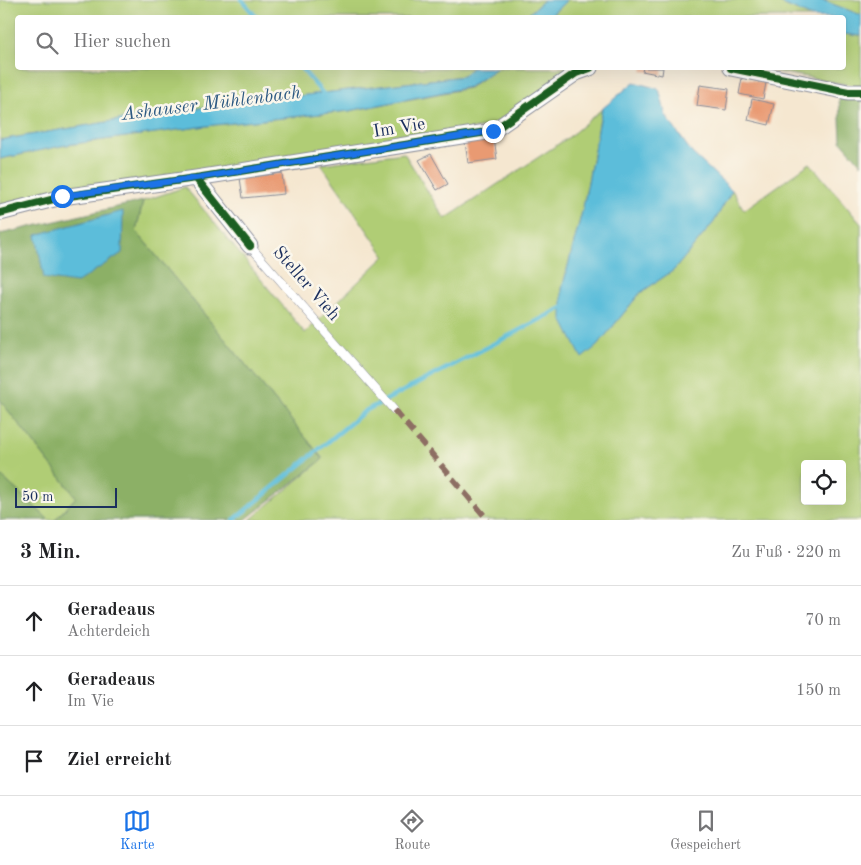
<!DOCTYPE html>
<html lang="de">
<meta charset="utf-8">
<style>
body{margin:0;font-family:"Old Standard TT",serif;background:#f2f2f2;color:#202124}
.controls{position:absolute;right:15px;bottom:15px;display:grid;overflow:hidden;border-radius:5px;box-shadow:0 5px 20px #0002}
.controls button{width:45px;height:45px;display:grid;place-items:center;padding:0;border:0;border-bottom:1px solid #e0e0e0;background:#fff;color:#202124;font:25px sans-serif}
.scale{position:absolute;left:15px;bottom:12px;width:102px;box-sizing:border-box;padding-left:5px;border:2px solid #1b2f5e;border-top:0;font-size:14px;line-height:18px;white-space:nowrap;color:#1b2f5e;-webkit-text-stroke:4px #fbf7ec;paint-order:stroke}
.stop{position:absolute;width:15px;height:15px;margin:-11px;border:4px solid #1a73e8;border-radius:50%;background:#fff}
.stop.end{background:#1a73e8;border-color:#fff;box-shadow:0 1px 5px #0008}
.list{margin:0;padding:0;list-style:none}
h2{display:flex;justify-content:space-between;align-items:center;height:65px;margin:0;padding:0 20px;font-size:21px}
h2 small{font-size:16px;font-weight:400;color:#757577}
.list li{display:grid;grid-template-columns:32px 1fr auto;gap:15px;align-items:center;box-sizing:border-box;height:70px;padding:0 20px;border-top:1px solid #e0e0e0}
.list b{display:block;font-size:19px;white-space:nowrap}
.list p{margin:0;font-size:16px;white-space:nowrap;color:#757577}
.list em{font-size:16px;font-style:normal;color:#757577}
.icon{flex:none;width:28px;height:28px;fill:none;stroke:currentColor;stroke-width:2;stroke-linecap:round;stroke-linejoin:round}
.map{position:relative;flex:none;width:861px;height:520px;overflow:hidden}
.search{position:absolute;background:#fff;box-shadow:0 5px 20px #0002;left:15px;right:15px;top:15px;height:55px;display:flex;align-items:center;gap:12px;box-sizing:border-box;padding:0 18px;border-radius:5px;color:#757577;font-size:19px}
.sheet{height:275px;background:#fff}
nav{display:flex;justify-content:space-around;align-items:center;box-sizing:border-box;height:70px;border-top:1px solid #e0e0e0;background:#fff;font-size:14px;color:#757577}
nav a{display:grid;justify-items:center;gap:2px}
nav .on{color:#1a73e8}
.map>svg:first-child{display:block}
</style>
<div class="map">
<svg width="861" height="520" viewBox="0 0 861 520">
<rect width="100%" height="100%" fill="#fbf7ec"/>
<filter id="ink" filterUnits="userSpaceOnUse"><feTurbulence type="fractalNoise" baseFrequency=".02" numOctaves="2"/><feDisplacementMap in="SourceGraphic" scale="10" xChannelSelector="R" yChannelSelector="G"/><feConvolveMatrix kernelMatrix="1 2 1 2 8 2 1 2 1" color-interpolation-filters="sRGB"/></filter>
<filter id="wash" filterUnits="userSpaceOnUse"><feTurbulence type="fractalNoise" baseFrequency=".0096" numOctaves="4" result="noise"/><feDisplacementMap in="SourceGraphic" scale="20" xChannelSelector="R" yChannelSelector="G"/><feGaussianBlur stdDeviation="1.12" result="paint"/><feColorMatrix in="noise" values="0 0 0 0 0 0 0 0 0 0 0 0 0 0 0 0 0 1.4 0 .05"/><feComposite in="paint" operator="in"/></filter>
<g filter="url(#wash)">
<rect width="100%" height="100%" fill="#f5e7d0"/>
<path fill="#b0cd74" stroke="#667e69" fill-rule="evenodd" d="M0,0H544L525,18H18V68H472L463,76L167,112L0,140Z
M567,0H773L812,17L549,18Z
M822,0H861V15Z
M844,34L861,36V87L758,68H844Z
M497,68H576L491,126L0,208V159L66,145L214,125L349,111L469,88Z
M602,109L583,208L562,289L597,346L640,293L674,270L714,222L732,190L744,210L810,163L861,224V520H250L323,459L136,231L143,201L185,187L305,333L385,256L321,164L404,153L445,219L569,137ZM805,464H842V501H805Z
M0,400L76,497L55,520H49L0,475Z"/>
<path fill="#8cb066" stroke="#547062" d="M839,96H861V164L841,141Z
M143,201L136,231L323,459L245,520H55L76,497L0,400V234Z
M0,475L49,520H0Z"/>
<path fill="#5cbdda" stroke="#3c769c" d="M544,0H567L549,17H525Z
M773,0H822L861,15V36L844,34V18L812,17Z
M472,68H497L469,87L349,111L214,125L66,145L0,159V140L167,112L463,76Z
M634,82L659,89L666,116L692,153L732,190L714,222L674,270L640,293L597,346L582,358L562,319V289L583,208L602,109Z
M123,211L122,253L76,283L44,278L36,235Z"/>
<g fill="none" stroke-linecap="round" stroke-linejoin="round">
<path stroke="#5cbdda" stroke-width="4.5" d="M242,0L257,18
M301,68L325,96
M234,520L365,411L562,308"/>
</g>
<g id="blocks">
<path fill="#e99a72" d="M643,68H663L662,75L642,71Z
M742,78L766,83L763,99L739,94Z
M700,85L729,89L726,110L697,106Z
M752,99L774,104L769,125L748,120Z
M494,138L497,159L468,163L465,142Z
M431,154L448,184L437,190L419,160Z
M282,173L284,194L243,198L240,178Z"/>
</g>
</g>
<g filter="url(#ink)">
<use href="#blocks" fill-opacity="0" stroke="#888b97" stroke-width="1"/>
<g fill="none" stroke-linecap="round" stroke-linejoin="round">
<defs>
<path id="service" d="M250,246L394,410"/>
<path id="minor" d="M731,68L848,92H861
M196,178L250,246
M0,213L62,197L196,178L493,131L576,73L590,68"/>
</defs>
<use href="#service" stroke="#888b97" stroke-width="9"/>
<use href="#minor" stroke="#888b97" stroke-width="17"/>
<use href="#service" stroke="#fff" stroke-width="8"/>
<use href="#minor" stroke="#fff" stroke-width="15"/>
<path stroke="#8d6e63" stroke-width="6" stroke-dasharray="12 6" stroke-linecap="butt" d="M394,410L488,520"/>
<defs>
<path id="cycleway" d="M731,68L848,92H861
M196,178L250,246
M0,213L62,197L196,178L493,131L576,73L590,68"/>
</defs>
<use href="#cycleway" stroke="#fbf7ec" stroke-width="11"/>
<use href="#cycleway" stroke="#1b5e20" stroke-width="8"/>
</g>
</g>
<g fill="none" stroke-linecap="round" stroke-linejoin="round" filter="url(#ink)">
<path stroke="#1a73e8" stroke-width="6" d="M62,196L196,178L493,131"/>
</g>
<g text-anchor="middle" stroke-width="5" stroke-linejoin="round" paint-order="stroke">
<g font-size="18" fill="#1b2f5e" stroke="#fbf7ec">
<text transform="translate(399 127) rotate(-9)" y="6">Im Vie</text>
<text transform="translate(307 283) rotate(49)" y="6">Steller Vieh</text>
</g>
<g font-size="19" font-style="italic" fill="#2e5a83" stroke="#fbf7ec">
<text transform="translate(211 102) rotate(-7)" y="7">Ashauser Mühlenbach</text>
</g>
</g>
</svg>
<div class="controls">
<button><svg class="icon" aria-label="locate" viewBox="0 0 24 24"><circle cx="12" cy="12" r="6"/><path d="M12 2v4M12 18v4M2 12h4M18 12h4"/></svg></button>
</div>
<div class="scale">50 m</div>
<div class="stop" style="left:62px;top:196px"></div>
<div class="stop end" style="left:493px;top:131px"></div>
<div class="search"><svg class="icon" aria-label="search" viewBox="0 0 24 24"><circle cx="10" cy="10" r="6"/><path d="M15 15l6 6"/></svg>Hier suchen</div>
</div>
<section class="sheet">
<h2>3 Min.<small>Zu Fuß · 220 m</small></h2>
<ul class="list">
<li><svg class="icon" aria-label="ahead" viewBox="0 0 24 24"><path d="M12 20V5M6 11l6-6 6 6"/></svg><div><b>Geradeaus</b><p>Achterdeich</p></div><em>70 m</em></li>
<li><svg class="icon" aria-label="ahead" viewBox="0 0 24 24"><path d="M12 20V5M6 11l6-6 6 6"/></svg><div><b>Geradeaus</b><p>Im Vie</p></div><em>150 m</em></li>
<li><svg class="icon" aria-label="arrive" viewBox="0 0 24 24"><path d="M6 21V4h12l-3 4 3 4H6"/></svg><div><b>Ziel erreicht</b></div></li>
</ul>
</section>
<nav>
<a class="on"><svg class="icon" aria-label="map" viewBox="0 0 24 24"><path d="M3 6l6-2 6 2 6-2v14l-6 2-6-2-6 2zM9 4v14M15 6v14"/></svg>Karte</a>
<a><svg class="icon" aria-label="directions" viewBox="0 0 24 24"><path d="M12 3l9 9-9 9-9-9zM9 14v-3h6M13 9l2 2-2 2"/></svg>Route</a>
<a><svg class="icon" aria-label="saved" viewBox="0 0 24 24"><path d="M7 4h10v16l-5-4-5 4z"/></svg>Gespeichert</a>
</nav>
